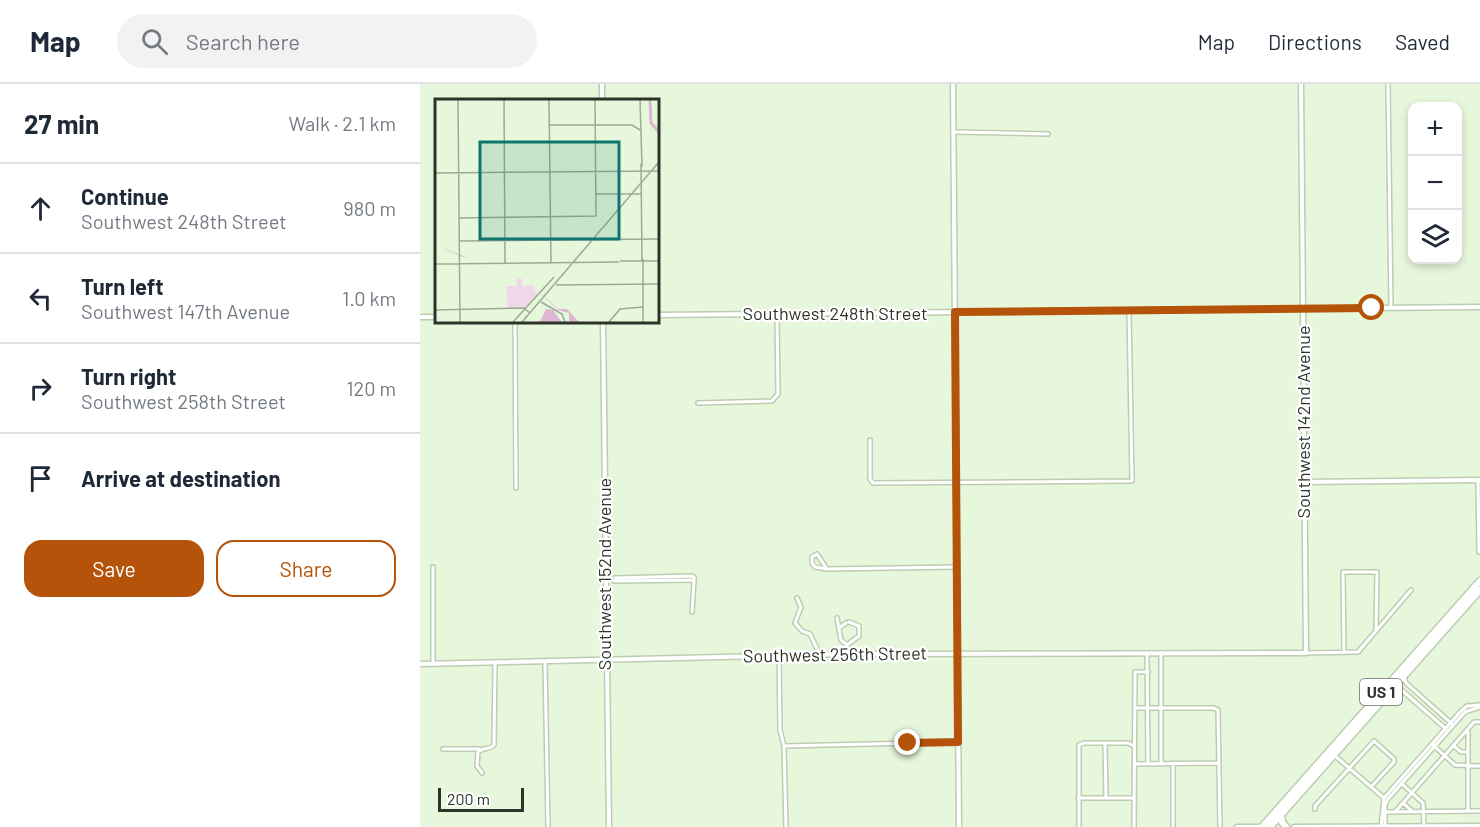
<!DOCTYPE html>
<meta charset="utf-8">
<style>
body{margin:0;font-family:Barlow,sans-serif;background:#f2f2f3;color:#1f2937}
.controls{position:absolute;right:18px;top:18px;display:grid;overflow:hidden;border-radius:12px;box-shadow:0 3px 9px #0003}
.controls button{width:54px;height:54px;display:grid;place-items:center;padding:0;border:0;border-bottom:2px solid #e0e1e3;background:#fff;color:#1f2937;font:30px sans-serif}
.scale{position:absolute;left:18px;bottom:15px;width:86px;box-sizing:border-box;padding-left:6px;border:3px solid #2d3329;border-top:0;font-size:16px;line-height:21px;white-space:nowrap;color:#2d3329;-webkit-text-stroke:4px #fff;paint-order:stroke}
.stop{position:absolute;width:18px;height:18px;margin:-14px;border:4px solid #b45309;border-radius:50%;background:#fff}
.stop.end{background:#b45309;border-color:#fff;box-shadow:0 2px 6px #0008}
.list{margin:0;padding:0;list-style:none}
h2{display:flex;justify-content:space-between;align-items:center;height:78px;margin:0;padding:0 24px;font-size:26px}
h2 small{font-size:20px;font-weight:400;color:#747a83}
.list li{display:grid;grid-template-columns:39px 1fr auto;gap:18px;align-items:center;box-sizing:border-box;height:90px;padding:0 24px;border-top:2px solid #e0e1e3}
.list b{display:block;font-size:22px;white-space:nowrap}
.list p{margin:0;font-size:20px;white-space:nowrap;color:#747a83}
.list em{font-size:20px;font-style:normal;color:#747a83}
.actions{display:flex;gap:12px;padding:18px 24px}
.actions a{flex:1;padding:14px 0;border:2px solid #b45309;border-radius:18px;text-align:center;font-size:21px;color:#b45309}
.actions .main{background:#b45309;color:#fff}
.icon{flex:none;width:33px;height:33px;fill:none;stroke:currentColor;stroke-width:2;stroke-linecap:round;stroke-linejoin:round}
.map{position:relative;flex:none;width:1060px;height:743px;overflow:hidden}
header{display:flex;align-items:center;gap:36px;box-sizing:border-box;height:84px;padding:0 30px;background:#fff;border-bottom:2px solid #e0e1e3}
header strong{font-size:28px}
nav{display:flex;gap:33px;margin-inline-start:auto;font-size:21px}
.search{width:420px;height:54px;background:#f2f2f3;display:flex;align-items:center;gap:15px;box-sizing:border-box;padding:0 21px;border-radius:33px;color:#747a83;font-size:22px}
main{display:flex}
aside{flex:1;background:#fff}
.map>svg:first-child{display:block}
</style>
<header>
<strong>Map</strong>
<div class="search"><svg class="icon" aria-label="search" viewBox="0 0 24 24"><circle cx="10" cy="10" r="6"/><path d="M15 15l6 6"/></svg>Search here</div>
<nav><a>Map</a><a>Directions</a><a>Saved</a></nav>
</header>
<main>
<aside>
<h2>27 min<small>Walk · 2.1 km</small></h2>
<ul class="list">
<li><svg class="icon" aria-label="ahead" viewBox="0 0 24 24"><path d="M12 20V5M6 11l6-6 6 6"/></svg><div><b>Continue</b><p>Southwest 248th Street</p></div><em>980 m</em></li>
<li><svg class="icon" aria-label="left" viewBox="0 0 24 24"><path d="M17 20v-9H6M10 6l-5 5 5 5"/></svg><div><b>Turn left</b><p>Southwest 147th Avenue</p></div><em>1.0 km</em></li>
<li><svg class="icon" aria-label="right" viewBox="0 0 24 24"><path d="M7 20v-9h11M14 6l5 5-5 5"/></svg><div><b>Turn right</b><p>Southwest 258th Street</p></div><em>120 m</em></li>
<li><svg class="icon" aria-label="arrive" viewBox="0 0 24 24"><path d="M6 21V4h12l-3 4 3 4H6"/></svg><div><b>Arrive at destination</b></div></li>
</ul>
<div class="actions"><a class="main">Save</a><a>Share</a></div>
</aside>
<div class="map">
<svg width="1060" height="743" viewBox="0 0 1060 743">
<rect width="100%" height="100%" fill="#e7f7dc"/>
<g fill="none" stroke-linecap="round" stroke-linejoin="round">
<defs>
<path id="minor" d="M968,0L971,224
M533,48L628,50
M95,237L96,404
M278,319L352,317L358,310L357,230
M450,356V395L453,399L712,397L709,227
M1058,396L1059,468
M13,483V579
M407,485L397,470L392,473V479L395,483L407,485L537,483
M195,494L272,492L274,493V496
M194,497L274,496
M377,514L381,523L375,539L382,547L390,550L400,571
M272,528L274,497
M417,534L421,556L427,561L428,570
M419,544L426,539
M427,561L439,552V542L429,538
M924,568L923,488H957L956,546
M727,569L728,680
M741,569V680
M886,569L938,568L991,506
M359,572L360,646L364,662L366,743
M125,578L128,743
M984,593L986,599L1032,640
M976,601L1026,645
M715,624H794L798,626L800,743
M1048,648V727
M685,659L686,714
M1013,661L1035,681L1060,682
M364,662L538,658
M1034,662L1041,668H1047
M23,665H59
M914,671L964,714
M714,680L799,679
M753,680V743
M62,689L57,682L58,668C63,663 70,666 74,661L75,579
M982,700L1003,719L1004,742
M658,714H714
M983,719L992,727
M895,725V722L954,657L974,675V678L951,703
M965,728L1060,727
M975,728L1054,638H1060
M659,743V661L664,659H708L714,662
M714,743L715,588H728
M961,743L964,714L1041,627L1047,622L1060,621
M965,743V721L968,715L1045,628L1060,623"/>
<path id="tertiary" d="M182,0V16
M533,0L539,743
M237,231L1060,223
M0,233H16
M183,237L189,743
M885,398L1060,396
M0,580L428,570L886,569L881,0
M817,743H844
M874,743L1060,742"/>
<path id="trunk" d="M861,731L862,738L866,743
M842,743L1060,497
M850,743L1060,506"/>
</defs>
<use href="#minor" stroke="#bdcdb2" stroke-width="6"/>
<use href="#tertiary" stroke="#bdcdb2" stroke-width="7"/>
<use href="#trunk" stroke="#bdcdb2" stroke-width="9"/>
<use href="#minor" stroke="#fff" stroke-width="3"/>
<use href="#tertiary" stroke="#fff" stroke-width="4"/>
<use href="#trunk" stroke="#fff" stroke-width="6"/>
</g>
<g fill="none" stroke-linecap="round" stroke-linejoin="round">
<path stroke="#b45309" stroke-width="8" d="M488,659L538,658L535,228L952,224"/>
</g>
<g text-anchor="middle" stroke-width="4.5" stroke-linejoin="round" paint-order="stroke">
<rect fill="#fff" stroke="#6c7069" stroke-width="1.5" x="940" y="595" width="42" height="26" rx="4.5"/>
<g font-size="16" font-weight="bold" fill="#2d3329">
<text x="961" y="614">US 1</text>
</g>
<g font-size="18" fill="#2d3329" stroke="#fff">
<text x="415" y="236">Southwest 248th Street</text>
<text transform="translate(884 338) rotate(-90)" y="6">Southwest 142nd Avenue</text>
<text transform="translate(185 490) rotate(-90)" y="6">Southwest 152nd Avenue</text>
<text transform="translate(415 571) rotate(-1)" y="6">Southwest 256th Street</text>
</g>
</g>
<g transform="translate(15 15)">
<rect width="224" height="224" fill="#e7f7dc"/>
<path d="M82,178L87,180V187L97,186L102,195L90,209H73L71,187H82Z" fill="#f1d8e8"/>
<path d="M0,146L26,156L33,160L38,175H73L93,182L123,210H132L144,223H134V214L123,211L93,182L73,175H38L33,160ZM111,210L118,211L127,223H105Z" fill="#deb6d1"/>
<path fill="none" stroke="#deb6d1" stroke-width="3" d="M215,1L216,24L224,33"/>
<path fill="none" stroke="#9da994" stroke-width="1.5" d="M23,1L25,223M69,1L70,164M114,1L116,164M205,1L207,68M115,26H197L205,31M206,65L207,162M0,74L224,72M161,95H207M24,119L161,117L160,1M24,142L224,140M208,160V223M185,162H224M0,165L184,163M121,186L224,185M106,203L127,215L130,223M0,211L89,209L95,214M78,223L119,178M87,223L224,63M174,223L185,210L208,208"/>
<path fill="#0f766e" fill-opacity="0.15" stroke="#0f766e" stroke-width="3" d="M45,43H184V140H45Z"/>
<rect width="224" height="224" fill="none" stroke="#2d3329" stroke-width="3"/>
</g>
</svg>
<div class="controls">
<button>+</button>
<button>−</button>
<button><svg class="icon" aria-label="layers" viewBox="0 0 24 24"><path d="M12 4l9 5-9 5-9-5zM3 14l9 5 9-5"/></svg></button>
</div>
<div class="scale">200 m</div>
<div class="stop" style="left:952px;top:224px"></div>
<div class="stop end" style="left:488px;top:659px"></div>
</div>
</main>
